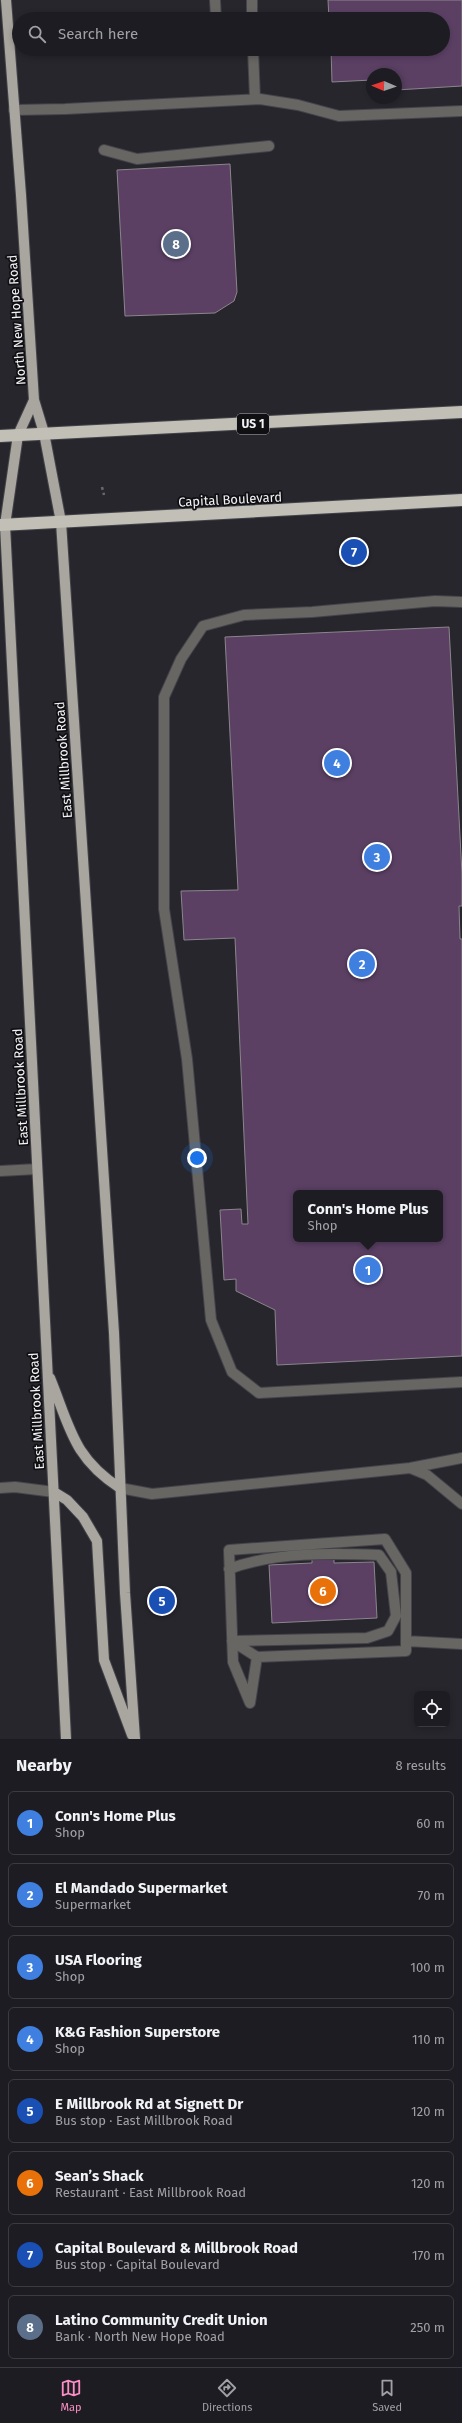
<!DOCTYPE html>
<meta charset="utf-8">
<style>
body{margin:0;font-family:"Fira Sans",sans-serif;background:#25252a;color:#f1f3f6}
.controls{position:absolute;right:12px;bottom:12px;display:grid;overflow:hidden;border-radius:6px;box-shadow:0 2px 6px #0003}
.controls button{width:36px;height:36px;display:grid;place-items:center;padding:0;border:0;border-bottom:1px solid #3b3a40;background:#1d1c22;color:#f1f3f6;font:20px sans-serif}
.compass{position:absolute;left:366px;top:68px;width:36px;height:36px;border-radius:50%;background:#1d1c22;box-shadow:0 2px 6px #0003;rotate:272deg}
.you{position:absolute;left:197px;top:1158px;width:14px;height:14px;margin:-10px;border:3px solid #fff;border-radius:50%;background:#1a73e8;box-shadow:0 0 0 6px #1a73e833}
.badge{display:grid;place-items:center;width:26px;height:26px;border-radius:50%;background:#fb8fc5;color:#fff;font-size:13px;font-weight:700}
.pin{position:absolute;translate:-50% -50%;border:2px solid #fff;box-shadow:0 1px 4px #0006}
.popup{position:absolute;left:293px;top:1190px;width:150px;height:52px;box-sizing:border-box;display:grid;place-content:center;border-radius:6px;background:#1d1c22;filter:drop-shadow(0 1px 3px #0005);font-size:13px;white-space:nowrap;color:#a0a1a5}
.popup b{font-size:15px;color:#f1f3f6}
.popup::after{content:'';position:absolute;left:50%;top:100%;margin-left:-8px;border:8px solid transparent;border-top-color:#1d1c22}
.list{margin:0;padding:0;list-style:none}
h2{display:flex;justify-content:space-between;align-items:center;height:52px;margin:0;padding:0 16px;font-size:17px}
h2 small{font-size:13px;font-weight:400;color:#a0a1a5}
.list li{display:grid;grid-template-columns:26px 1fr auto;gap:12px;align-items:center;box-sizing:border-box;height:64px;margin:0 8px 8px;padding:0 8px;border:1px solid #3b3a40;border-radius:6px}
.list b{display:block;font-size:15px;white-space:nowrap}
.list p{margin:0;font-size:13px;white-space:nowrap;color:#a0a1a5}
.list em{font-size:13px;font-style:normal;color:#a0a1a5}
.icon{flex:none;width:22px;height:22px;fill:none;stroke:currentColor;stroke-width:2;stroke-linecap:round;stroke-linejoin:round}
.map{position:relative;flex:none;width:462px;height:1739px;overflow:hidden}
.search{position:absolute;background:#1d1c22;box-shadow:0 2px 6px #0003;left:12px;right:12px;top:12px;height:44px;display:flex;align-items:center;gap:10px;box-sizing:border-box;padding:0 14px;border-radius:22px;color:#a0a1a5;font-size:15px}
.sheet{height:628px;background:#1d1c22}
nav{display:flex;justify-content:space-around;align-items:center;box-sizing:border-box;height:56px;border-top:1px solid #3b3a40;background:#1d1c22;font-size:11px;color:#a0a1a5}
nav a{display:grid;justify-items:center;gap:2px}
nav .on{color:#fb8fc5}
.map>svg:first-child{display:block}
</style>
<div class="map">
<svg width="462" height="1739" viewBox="0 0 462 1739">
<rect width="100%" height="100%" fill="#27262d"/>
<path fill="#5b4064" stroke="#8b858c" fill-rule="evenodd" d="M328,0H462V86L396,90V74H372V80L332,82L331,49H443V19H329Z
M230,164L237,292L234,301L215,313L125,316L117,170Z
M449,627L462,874V906H459L460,939H462V1356L277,1365L275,1310L236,1291V1279L224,1280L220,1210L241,1209L242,1224H248L235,938L184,940L181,891L238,890L225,637ZM296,1193H440V1239H296Z
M334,1558V1563L374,1562L377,1618L272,1623L269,1565L312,1563V1559Z"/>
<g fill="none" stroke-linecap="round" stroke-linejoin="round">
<defs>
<path id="lane" d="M215,0L216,19
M252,0V19
M253,49L255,99
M14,110L65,109L260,99L298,105L339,116L462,111
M104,150L137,159L269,146
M462,602L435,601L312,612L244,615L203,626L181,659L164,697V909L187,1059L211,1320L232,1372L259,1393L462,1382
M0,1171L37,1169
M410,1468L427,1475L462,1504
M120,1488L152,1494L410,1468L462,1458
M385,1539L406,1573V1651L257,1657L250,1703L233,1662L229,1550Z
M229,1569C275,1552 330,1553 379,1555L391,1572L396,1616L388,1631L367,1638L232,1641
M232,1641L257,1657
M406,1641L462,1644"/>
<path id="street" d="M0,1488L15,1487L54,1492"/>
<path id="primary" d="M6,0L21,195L34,400L44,433L61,522L114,1333L125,1593L135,1739
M34,400L18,435L5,525L66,1739
M50,1378C70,1427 73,1458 120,1488
M54,1492L67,1500L83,1517L97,1541L104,1660L132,1735"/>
<path id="highway" d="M0,436L462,412
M0,525L462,500"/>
</defs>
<use href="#lane" stroke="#444349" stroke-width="12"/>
<use href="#street" stroke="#444349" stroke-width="12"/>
<use href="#primary" stroke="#444349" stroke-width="12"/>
<use href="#highway" stroke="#444349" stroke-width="14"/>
<path stroke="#69686e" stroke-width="2.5" stroke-dasharray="3 3" stroke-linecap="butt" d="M102,487L104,495"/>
<use href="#lane" stroke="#686663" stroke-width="10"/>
<use href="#street" stroke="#686663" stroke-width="10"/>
<use href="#primary" stroke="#a8a69e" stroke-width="10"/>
<use href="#highway" stroke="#c1bfb6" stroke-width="12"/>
</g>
<g text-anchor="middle" stroke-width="3.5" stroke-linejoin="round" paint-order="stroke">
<rect fill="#101013" stroke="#afafb3" stroke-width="1" x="237" y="414" width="32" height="20" rx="3"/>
<g font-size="12" font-weight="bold" fill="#f3f3f7">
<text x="253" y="428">US 1</text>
</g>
<g font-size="13" fill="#f3f3f7" stroke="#101013">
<text transform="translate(16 320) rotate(-94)" y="5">North New Hope Road</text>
<text transform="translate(230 499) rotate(-3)" y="5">Capital Boulevard</text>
<text transform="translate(63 760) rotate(-94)" y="5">East Millbrook Road</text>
<text transform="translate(20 1087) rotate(-93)" y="5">East Millbrook Road</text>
<text transform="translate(36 1411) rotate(-93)" y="5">East Millbrook Road</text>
</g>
</g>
</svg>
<div class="controls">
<button><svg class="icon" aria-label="locate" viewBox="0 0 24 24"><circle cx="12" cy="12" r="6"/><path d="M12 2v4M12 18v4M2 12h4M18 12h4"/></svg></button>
</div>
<svg class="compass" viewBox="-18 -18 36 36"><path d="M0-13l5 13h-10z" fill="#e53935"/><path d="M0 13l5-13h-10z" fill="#a0a1a5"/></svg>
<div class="you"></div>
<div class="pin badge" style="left:368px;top:1270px;background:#3f7fe0">1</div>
<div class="popup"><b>Conn's Home Plus</b>Shop</div>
<div class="pin badge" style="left:362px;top:964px;background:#3f7fe0">2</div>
<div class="pin badge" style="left:377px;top:857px;background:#3f7fe0">3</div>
<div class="pin badge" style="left:337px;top:763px;background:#3f7fe0">4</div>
<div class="pin badge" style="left:162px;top:1601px;background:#1a4fb4">5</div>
<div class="pin badge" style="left:323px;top:1591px;background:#e8710a">6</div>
<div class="pin badge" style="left:354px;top:552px;background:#1a4fb4">7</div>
<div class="pin badge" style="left:176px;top:244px;background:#5c6f8a">8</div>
<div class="search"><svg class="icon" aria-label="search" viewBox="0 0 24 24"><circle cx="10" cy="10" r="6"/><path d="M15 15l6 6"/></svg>Search here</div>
</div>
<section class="sheet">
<h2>Nearby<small>8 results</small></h2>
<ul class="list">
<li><span class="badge" style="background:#3f7fe0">1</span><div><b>Conn's Home Plus</b><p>Shop</p></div><em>60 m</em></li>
<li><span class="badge" style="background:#3f7fe0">2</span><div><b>El Mandado Supermarket</b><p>Supermarket</p></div><em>70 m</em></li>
<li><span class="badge" style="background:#3f7fe0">3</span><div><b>USA Flooring</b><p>Shop</p></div><em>100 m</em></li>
<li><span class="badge" style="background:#3f7fe0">4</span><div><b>K&amp;G Fashion Superstore</b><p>Shop</p></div><em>110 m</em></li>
<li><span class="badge" style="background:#1a4fb4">5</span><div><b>E Millbrook Rd at Signett Dr</b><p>Bus stop · East Millbrook Road</p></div><em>120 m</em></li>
<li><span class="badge" style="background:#e8710a">6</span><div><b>Sean’s Shack</b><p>Restaurant · East Millbrook Road</p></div><em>120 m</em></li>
<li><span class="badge" style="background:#1a4fb4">7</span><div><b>Capital Boulevard &amp; Millbrook Road</b><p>Bus stop · Capital Boulevard</p></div><em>170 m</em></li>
<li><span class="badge" style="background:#5c6f8a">8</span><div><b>Latino Community Credit Union</b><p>Bank · North New Hope Road</p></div><em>250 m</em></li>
</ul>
</section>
<nav>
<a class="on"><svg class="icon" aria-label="map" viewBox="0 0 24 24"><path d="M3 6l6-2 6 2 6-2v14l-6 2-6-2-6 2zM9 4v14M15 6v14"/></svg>Map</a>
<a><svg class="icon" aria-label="directions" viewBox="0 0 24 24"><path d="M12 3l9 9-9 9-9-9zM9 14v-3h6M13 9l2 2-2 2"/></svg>Directions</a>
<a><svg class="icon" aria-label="saved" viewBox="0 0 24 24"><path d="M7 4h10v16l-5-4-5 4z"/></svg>Saved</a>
</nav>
